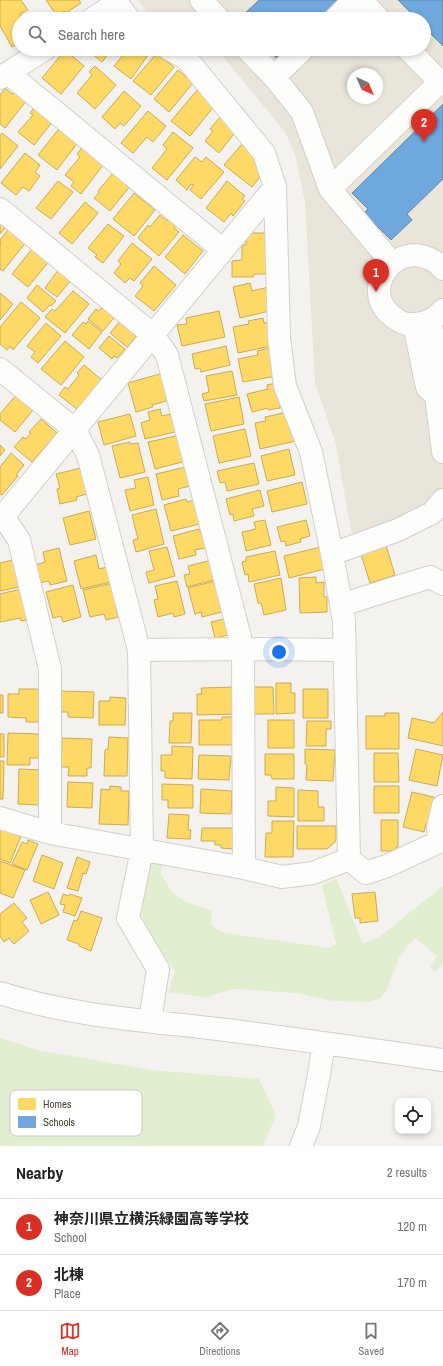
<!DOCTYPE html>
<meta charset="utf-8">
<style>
body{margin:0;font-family:"Archivo Narrow","Noto Sans JP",sans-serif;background:#f2f2f2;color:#222}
.controls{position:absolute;right:12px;bottom:12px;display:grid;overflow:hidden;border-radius:8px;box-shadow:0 2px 6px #0003}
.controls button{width:36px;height:36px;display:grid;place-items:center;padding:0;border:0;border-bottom:1px solid #e0e0e0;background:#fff;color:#222;font:20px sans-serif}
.compass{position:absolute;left:347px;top:68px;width:36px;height:36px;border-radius:50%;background:#fff;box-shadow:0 2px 6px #0003;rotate:136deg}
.you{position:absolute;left:279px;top:652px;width:14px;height:14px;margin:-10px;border:3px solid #fff;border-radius:50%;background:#1a73e8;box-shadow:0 0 0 6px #1a73e833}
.badge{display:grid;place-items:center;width:26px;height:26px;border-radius:50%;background:#d93025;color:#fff;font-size:13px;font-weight:700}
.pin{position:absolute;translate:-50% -33px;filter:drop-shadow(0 1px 2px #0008)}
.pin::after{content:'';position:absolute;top:21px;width:14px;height:12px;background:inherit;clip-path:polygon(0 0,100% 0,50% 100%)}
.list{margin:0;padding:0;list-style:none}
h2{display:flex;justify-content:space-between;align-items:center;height:52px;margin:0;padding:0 16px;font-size:17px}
h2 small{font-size:13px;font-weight:400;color:#767676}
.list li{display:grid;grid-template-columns:26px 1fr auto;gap:12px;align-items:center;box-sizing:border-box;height:56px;padding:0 16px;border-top:1px solid #e0e0e0}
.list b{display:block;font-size:15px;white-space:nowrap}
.list p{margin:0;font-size:13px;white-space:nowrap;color:#767676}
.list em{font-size:13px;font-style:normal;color:#767676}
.icon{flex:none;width:22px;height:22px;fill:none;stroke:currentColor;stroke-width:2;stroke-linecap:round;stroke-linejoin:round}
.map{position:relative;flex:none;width:443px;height:1146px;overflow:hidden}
.search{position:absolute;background:#fff;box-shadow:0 2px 6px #0003;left:12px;right:12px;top:12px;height:44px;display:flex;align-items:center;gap:10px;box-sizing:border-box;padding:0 14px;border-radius:22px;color:#767676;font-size:15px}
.sheet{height:164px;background:#fff}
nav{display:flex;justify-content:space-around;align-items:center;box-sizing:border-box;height:56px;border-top:1px solid #e0e0e0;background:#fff;font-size:11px;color:#767676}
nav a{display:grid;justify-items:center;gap:2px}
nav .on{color:#d93025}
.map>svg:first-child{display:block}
</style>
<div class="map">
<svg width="443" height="1146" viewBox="0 0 443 1146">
<rect width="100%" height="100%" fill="#f4f2ee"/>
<path fill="#eae5da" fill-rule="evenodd" d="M138,0H443V491L399,521L352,535L335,441L315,383L305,202L295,154L285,132L224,58L215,49H424V19H156L149,16ZM353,74H377V98H353Z"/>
<path fill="#e1eecf" d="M152,863H161V874L172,892L186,902L212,911L211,924L216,929L225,933L329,948L336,944L322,886L336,878L363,944L379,937L443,886V962L436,972L430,968L437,956L415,938L399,957L387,989L381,997L371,1002L333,1001L297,993L235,989L214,994L207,998L169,992L175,971L145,926L141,909Z
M0,1038L37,1050L152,1070L259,1079L276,1115L263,1146H0Z"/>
<path fill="#ffd966" stroke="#c9ac58" d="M0,0H21L28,10L20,14L23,19H19V43L12,47L0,26Z
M46,0H79L81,3L66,13L64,11L57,16Z
M86,49H112L102,62Z
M128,49H148L151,51L131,79L114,66Z
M65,50L84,66L61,94L42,78Z
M157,53L174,67L151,95L133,81Z
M95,66L116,85L95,109L77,93L92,75L89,72Z
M178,70L193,83L169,112L154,99Z
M5,88L12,94L15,90L27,100L5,128L0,124V95Z
M198,89L216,104L190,136L171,121Z
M124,91L141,106L124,126L120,123L115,129L102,117Z
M36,105L54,120L34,145L18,132L33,115L30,113Z
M148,111L166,126L153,142L147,137L133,153L121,143Z
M221,116L237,130L219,153L205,141L213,131L210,129Z
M63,128L79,141L57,170L38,155L58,130L60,131Z
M173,132L193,148L167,180L152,168L167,149L163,145Z
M2,133L18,146L0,169V136Z
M242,144L261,160L264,172L252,187L224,165Z
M84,145L107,160L81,194L71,186L74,182L65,175L80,157L77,154Z
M25,153L40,165L35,172L40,176L29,191L23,187L16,195L1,183Z
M195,157L202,162L206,157L224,172L201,199L190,190L194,185L191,184L187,190L176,180Z
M114,172L131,185L110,211L94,198L99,193L98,191Z
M58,181L73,192L51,219L36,208Z
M227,181L245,196L242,199L245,201L233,216L231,213L224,222L206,208Z
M134,193L155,210L134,236L113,219Z
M85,202L98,213L72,244L59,233Z
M160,215L167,221L169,218L177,224L174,228L179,232L159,256L138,238L148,225L150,227Z
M0,217L8,224L0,234Z
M108,224L124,236L103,263L95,257L97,255L88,248Z
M10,227L27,241L3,271L0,269V245L1,244L0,240Z
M246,233H273V274H254L253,277H232V261L242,260V245H246Z
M183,235L203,251L185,274L165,257Z
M132,243L152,259L134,281L130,278L125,283L114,273L121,264L118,261Z
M32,249L51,259L28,287L12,274Z
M154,266L176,285L154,311L135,296L143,286L140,283Z
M59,269L72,279L57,297L45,288Z
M250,283L252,291L269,287L274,310L240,318L233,287Z
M37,285L56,301L51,306L50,305L43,312L27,298Z
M73,291L89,304L65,333L45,317L52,309L55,311Z
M0,293L13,304L0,320Z
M21,302L40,318L13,350L10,346L7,350L0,344V327Z
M104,305L118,313L103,331L88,319L96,309L99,311Z
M219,311L225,337L182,346L177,325L187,324L186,318Z
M263,318L264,323L272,322L276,345L238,353L233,327L249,324L248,321Z
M121,320L138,334L127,347L110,333Z
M88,321L102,332L89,349L72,335L83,322L86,324Z
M46,323L61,336L38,363L31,357L35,352L27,346Z
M109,336L125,349L117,358L114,356L112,359L99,348Z
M65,341L84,357L61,385L41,369Z
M226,346L230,365L201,372L200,368L195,369L192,354Z
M271,348L277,376L243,382L238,359L258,355L257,351Z
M84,365L103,381L78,410L59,395L65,387L68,389L79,375L77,373Z
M232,371L237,395L204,401L202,394L209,392L206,376Z
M163,373L170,400L152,405L153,407L136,412L128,383Z
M281,382L286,404L280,405V408L268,410V408L252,412L247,394L268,389L267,385Z
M17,394L34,409L15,432L0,420V414Z
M239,397L244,424L211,431L205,404Z
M160,409L162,416L175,413L179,431L145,439L141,423L150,420L148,412Z
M288,412L296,441L260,449L255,423L266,421L265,417Z
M130,414L136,436L104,445L98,422Z
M41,419L57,433L32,462L14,447L23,437L26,439L31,433L29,432Z
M245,429L251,456L219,463L213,436Z
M180,435L186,461L155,469L148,442Z
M130,442V444L138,443L145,472L120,478L112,446Z
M0,445L5,450L0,456Z
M289,449L295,475L267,481L261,456Z
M11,453L24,465L16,475L18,476L2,495L0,494V467Z
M254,463L259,484L227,491L225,482L220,483L217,471Z
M186,467L190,486L178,489L179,496L162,500L156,474Z
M81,468L87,494L76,497L77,500L60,504L57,489L60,488L56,474Z
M148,477L154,505L130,511L125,490L136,488L134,480Z
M302,482L307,504L272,512L267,491Z
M260,490L264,506L252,509L254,516L234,521L233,514L230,515L226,499Z
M186,499L187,502L198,499L204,523L171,531L164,505Z
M156,509L164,544L136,552L133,540L138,539L132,515Z
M89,511L96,539L70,545L63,518Z
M265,520L271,545L246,551L242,532L256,529L254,522Z
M306,520L310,536L300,539L301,542L286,546L285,541L281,542L277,527Z
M199,529L201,534L205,533L209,547L195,550L196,555L179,559L173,536Z
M385,542L395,575L370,583L360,551Z
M167,547L175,576L149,583L146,572L154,570L149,551Z
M320,547L325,569L289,578L284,556Z
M59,548L67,581L50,585L49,581L39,583L35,565L45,562L43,552Z
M275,551L280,575L249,582L248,574L245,575L242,562L246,561V557Z
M96,555L99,569L107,567L111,582L81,589L74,561Z
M13,560L19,587L0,591V563Z
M212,560L217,579L187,587L184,575L190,574L188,566Z
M316,577V583L324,582V597H327V612L300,613L299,578Z
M281,578L286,610L264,615L261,603H258L254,584Z
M219,580L226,611L202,617L201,612L195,614L188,588Z
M177,581L185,614L174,617L173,613L158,617L154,600L158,599L155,586Z
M113,583L119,609H116L118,617L106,620L104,614L90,617L83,590Z
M73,585L81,617L63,622L61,616L53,618L46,592Z
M21,589L27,620L21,621L20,618L0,622V594Z
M228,618L232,634L215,638L211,622Z
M276,683H291V693H295V713L276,714Z
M238,687V714L197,715V694H202L201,688Z
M254,687H273L274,714H254Z
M19,689H42V722H26V718L8,717V694H19Z
M303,689H328V718H303Z
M60,691L94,692L93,718L68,717V712H60Z
M0,695H3V713H0Z
M110,697L126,698L125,725H99V701H110Z
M443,712V746L408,738L412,718L434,723Z
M173,713H192L191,743H169L170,721H173Z
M385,713H399V749H366V716H385Z
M222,717H234V745H199V720H222Z
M268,720H294V748H268Z
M307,721H331V729H326V746H306Z
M8,733L41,734V758H30V765H7Z
M0,734H4V757H0Z
M109,737L128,738L127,776H104L105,750L108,749Z
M62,738L92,739L91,768H87V776H68L69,767H61Z
M172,746L193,747L192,779L165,778V771H161V755H172Z
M305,749L335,750L333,781L306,780L307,765L305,764Z
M416,749L443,755L437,786L409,780Z
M374,753H398L399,782H374Z
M265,754H294V779H272L271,775H265Z
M199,755L231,756L229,780L198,779Z
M0,761H4L3,799H0Z
M19,769L41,770L40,805L18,804Z
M68,782L93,783L92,808L67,807Z
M162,784L193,785V808H168V800H162Z
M110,786L121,787V791H129L128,825L99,824L101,789L110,790Z
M374,786H399V813H374Z
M276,787L294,788V817L268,816V801H276Z
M201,789L232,791L231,814L200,813Z
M298,790L318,791V807H324V821H298Z
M412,792L437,798L431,824L426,823L424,832L403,827Z
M169,814L189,815L188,830H191L190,839L167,838Z
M381,820H398V847H396V851H381Z
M272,821H294L293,857H265L266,833H272Z
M297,826H336V841L327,849H297Z
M1,828L21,836L10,863L0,859V831Z
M202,828H233V849L221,848V845H215V841H201Z
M28,840L38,844L27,870L12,864L22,842L27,844Z
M42,855L63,863L54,889L33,881Z
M77,857L90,862L86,874L83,873L78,891L67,888Z
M0,861L25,870L13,898L0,893Z
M48,892L59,915L41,924L30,900Z
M375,892L378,921L360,923V918H355L352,894Z
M63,894L69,896L70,894L82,898L75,916L63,912L65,905L60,904Z
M14,903L27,918L22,922L29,931L14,944L9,938L4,942L0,936V914Z
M81,911L102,918L91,951L79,946V944L67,940L74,920L77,921Z"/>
<path fill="#6fa8dc" stroke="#648aab" d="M259,0H342L322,19H239Z
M398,0H443V46L424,27V19H417Z
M268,49H291L279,61Z
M443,104V179L407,214L412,220L391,240L364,213L368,209L352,193Z"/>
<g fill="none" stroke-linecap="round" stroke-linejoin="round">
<defs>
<path id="minor" d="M115,0L129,19
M201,0L219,19
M361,0L379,19
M92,19L117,3
M335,19L354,0
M169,49L186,58L264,153L275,187L279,338L285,386L311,452L332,554L344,621L349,859
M247,49L274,77L302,112L330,189L392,263
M8,73L223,250
M274,77L303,49
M0,78L45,49
M330,189L440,82L408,49
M0,209L153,335L167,355L243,649L244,868
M443,269C440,266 438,263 434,261C397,238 358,289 392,316C398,321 404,325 411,324C425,324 434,320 443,310
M430,321L442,384L436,396
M414,324L427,387L436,396L443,452
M0,369L75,430L88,455L139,650L142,850L128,918L158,969L150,1021
M0,513L3,516L19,540L50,669V833
M0,520L275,187
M332,554L398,530L432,513L443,500
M341,605L430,577L443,584
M139,650L243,649L344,650
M0,818L50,833L244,868L282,877L313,873L349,859L366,873L387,866L443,840
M439,842L438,827L443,806
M0,993C67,1015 139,1020 209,1028C287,1037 365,1049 443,1060
M301,1146L309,1126L319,1074L324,1043"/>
</defs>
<use href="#minor" stroke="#d2d0cb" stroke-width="24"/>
<use href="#minor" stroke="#fdfdfc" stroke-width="22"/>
</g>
<rect x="10" y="1090" width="132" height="46" rx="6" fill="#fff" stroke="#c9c7c4" stroke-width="1"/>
<rect x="18" y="1098" width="18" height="12" fill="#ffd966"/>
<rect x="18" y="1116" width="18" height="12" fill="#6fa8dc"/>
<g font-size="11" fill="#4b4439">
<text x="43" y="1108">Homes</text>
<text x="43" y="1126">Schools</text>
</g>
</svg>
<div class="controls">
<button><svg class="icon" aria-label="locate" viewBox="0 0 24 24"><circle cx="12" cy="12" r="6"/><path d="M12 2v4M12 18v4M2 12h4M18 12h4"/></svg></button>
</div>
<svg class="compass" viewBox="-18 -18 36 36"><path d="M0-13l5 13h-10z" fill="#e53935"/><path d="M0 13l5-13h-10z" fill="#767676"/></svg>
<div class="you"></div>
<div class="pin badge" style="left:376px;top:292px">1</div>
<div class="pin badge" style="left:424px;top:142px">2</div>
<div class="search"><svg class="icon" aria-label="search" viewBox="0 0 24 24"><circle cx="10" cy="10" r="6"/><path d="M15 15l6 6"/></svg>Search here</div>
</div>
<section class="sheet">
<h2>Nearby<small>2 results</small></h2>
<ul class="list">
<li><span class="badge">1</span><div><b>神奈川県立横浜緑園高等学校</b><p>School</p></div><em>120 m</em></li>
<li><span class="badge">2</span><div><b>北棟</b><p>Place</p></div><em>170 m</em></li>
</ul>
</section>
<nav>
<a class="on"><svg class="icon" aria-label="map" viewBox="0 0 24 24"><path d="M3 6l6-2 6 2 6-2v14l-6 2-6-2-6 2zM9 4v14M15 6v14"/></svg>Map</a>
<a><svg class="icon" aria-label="directions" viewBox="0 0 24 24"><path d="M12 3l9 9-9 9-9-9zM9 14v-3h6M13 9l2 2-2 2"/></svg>Directions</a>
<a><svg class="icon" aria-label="saved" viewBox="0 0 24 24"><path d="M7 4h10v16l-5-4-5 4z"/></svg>Saved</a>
</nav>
